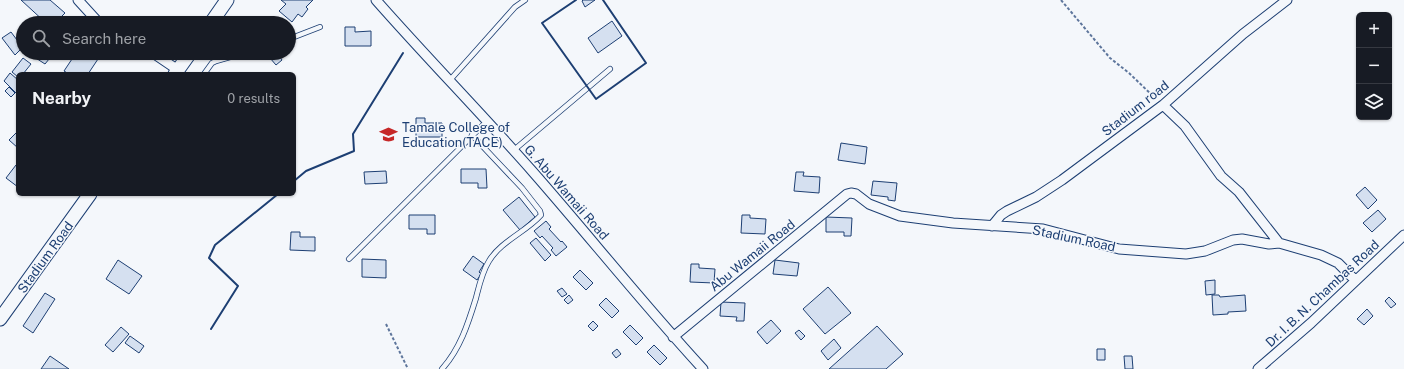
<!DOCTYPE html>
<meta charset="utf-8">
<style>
body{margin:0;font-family:"Public Sans",sans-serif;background:#20242c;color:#f1f3f6}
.controls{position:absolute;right:12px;top:12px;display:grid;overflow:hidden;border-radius:6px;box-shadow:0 1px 3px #0004}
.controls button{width:36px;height:36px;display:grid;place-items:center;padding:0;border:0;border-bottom:1px solid #363941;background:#171b24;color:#f1f3f6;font:20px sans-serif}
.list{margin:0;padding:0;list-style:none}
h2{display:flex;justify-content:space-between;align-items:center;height:52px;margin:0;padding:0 16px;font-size:17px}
h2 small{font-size:13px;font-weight:400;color:#9ea1a6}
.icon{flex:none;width:22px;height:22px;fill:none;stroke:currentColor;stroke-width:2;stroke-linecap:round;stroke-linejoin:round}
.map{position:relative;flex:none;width:1404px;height:369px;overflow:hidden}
.search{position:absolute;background:#171b24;box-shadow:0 1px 3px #0004;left:16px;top:16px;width:280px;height:44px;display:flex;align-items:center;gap:10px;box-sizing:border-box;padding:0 14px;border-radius:22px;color:#9ea1a6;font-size:15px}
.panel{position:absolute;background:#171b24;box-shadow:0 1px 3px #0004;left:16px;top:72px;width:280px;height:124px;border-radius:6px}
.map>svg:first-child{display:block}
</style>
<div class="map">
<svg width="1404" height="369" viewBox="0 0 1404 369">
<rect width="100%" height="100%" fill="#f4f7fb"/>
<path fill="#d5e0f0" stroke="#1d3f73" d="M21,0H50L65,13L55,23H46Z
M281,0H313L306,7L308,9L302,17L298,14L292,22L279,11L286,4Z
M583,0H595L585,7L582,1Z
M612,21L622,36L598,53L588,38Z
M345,27H355V32L371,31V46H345Z
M11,32L17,40L23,34V47L15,55L2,38Z
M28,53H54L45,64Z
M76,53H96L100,56L88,74H69L64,71Z
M277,53L282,60L276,65L270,58Z
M23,58L31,64L23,74H18V77L12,72Z
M10,73L18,80L17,94L4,81Z
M9,87L15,93L11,97L5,91Z
M416,118H425V123H442V137H416Z
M16,133L18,135V148L9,140Z
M841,143L867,147L865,164L838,160Z
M16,165L18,166V187L6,178Z
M461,169H486L487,188H478V183H461Z
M386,171L387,183L365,184L364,172Z
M796,172H804L803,176L820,177L819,193L794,191Z
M873,181L897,183L895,201L888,200V197L871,195Z
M1365,187L1377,200L1368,209L1356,195Z
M519,197L535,217L520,230L503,210Z
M1378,210L1386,219L1372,232L1363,223Z
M409,215H435V234H427V229H409Z
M742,215H750V218L766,219L765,234L741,233Z
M826,217L852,218L851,236H844V232H826Z
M546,221L551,227L549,229L561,242L562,241L567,247L556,256L551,250L553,248L542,236L540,238L534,231Z
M291,232H300V237H315V251L290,250Z
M536,238L551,255L545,261L530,243Z
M473,256L484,264L479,272L481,274L477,280L463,270Z
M362,259L386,260V278L362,277Z
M118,260L142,276L129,294L106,279Z
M775,260L799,263L797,276L773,274Z
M691,264H699V268L715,269L714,283L690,282Z
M580,270L593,283L586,290L573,277Z
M1215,280V294L1206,295L1205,281Z
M828,287L851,313L825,334L803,309Z
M562,288L567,294L562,297L557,291Z
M45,293L55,299L33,333L23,326Z
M569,295L573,300L568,304L564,300Z
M1212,295H1219L1220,297L1245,295L1246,311L1228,312V314L1213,315Z
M1389,297L1396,304L1391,308L1385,301Z
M606,298L619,311L612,318L599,305Z
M721,302L745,303L744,321H736L737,317L720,316Z
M1367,309L1373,316L1364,325L1357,319Z
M771,320L781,331L767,344L757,332Z
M593,321L598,326L593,331L588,326Z
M630,325L643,338L636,345L623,332Z
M877,326L903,354L886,369H829Z
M121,327L129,334L113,352L105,345Z
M799,330L805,336L801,340L795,333Z
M130,336L144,346L139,353L125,343Z
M834,339L841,348L828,360L821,351Z
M654,345L667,358L660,365L647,352Z
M617,349L621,354L616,358L612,353Z
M1097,349H1105V360H1097Z
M50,356L69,369H41Z
M1124,356H1132L1133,369H1125Z"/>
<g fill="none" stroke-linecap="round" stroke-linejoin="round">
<defs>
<path id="lane" d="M289,39L320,27
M204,74L212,63L216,61L244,53
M450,80L515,7L525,0
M514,150L610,69
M349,259L487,121
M442,369C460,349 468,324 476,298C479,286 482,272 489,261C501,241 526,232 541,215L540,211L522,188L472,135"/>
<path id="street" d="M78,0L99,23
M376,0C427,58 482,114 533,172C590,237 644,305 703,369
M153,53L178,70
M1163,105L1185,126L1221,176L1239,192L1279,243L1321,255L1338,263L1355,280
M992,226L1001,215L1007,211L1036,197L1062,180L1163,105L1243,34L1287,0
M673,337L847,194L851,193L856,194L869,204L900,216L953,223L1043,229L1119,249L1186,254L1205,251L1233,240L1242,239L1269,244L1279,243
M1258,369L1311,323L1404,235"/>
<path id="secondary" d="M211,23L227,0
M175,74L190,53
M0,319L90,194"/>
</defs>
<use href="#lane" stroke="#1d3f73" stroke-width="6"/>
<use href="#street" stroke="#1d3f73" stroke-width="11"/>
<use href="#secondary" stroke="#1d3f73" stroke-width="15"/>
<path stroke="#5e769c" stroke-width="2" stroke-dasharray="3 2" stroke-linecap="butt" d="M1061,0L1110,58L1129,73L1156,99
M386,324L408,369"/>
<use href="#lane" stroke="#f4f7fb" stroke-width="4.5"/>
<use href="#street" stroke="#f4f7fb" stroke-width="9"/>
<use href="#secondary" stroke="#f4f7fb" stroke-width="13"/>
<path stroke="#1d3f73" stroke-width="2" d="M576,0L542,23L596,99L646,63L603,0
M294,181L306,171L354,151L353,134L403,53
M211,329L238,286L209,258L215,245L278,194"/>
</g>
<defs>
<symbol id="university-bare" viewBox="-9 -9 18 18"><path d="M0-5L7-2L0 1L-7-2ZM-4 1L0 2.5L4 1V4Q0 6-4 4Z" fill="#c62828" stroke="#f4f7fb" stroke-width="2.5" paint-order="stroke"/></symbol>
</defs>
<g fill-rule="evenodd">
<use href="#university-bare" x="376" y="122" width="25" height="25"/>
</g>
<g text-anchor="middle" stroke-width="3" stroke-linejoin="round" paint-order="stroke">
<g font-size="13" fill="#1d3f73" stroke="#f4f7fb">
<text transform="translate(1135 108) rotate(-38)" y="5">Stadium road</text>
<text transform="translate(567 192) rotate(49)" y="5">G. Abu Wamaii Road</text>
<text transform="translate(1074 238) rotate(12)" y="5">Stadium Road</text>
<text transform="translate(752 255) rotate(-39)" y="5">Abu Wamaii Road</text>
<text transform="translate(45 257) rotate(-54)" y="5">Stadium Road</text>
<text transform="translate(1322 293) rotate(-43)" y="5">Dr. I. B. N. Chambas Road</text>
</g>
<g font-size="13" fill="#1d3f73" stroke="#f4f7fb" text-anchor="start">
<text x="402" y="132">Tamale College of<tspan x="402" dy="15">Education(TACE)</tspan></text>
</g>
</g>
</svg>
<div class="controls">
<button>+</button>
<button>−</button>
<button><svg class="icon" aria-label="layers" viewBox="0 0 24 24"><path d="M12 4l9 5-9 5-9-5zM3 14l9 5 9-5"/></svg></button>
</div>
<div class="search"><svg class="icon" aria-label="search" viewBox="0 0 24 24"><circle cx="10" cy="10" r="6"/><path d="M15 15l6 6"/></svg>Search here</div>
<section class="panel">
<h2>Nearby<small>0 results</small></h2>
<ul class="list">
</ul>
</section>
</div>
